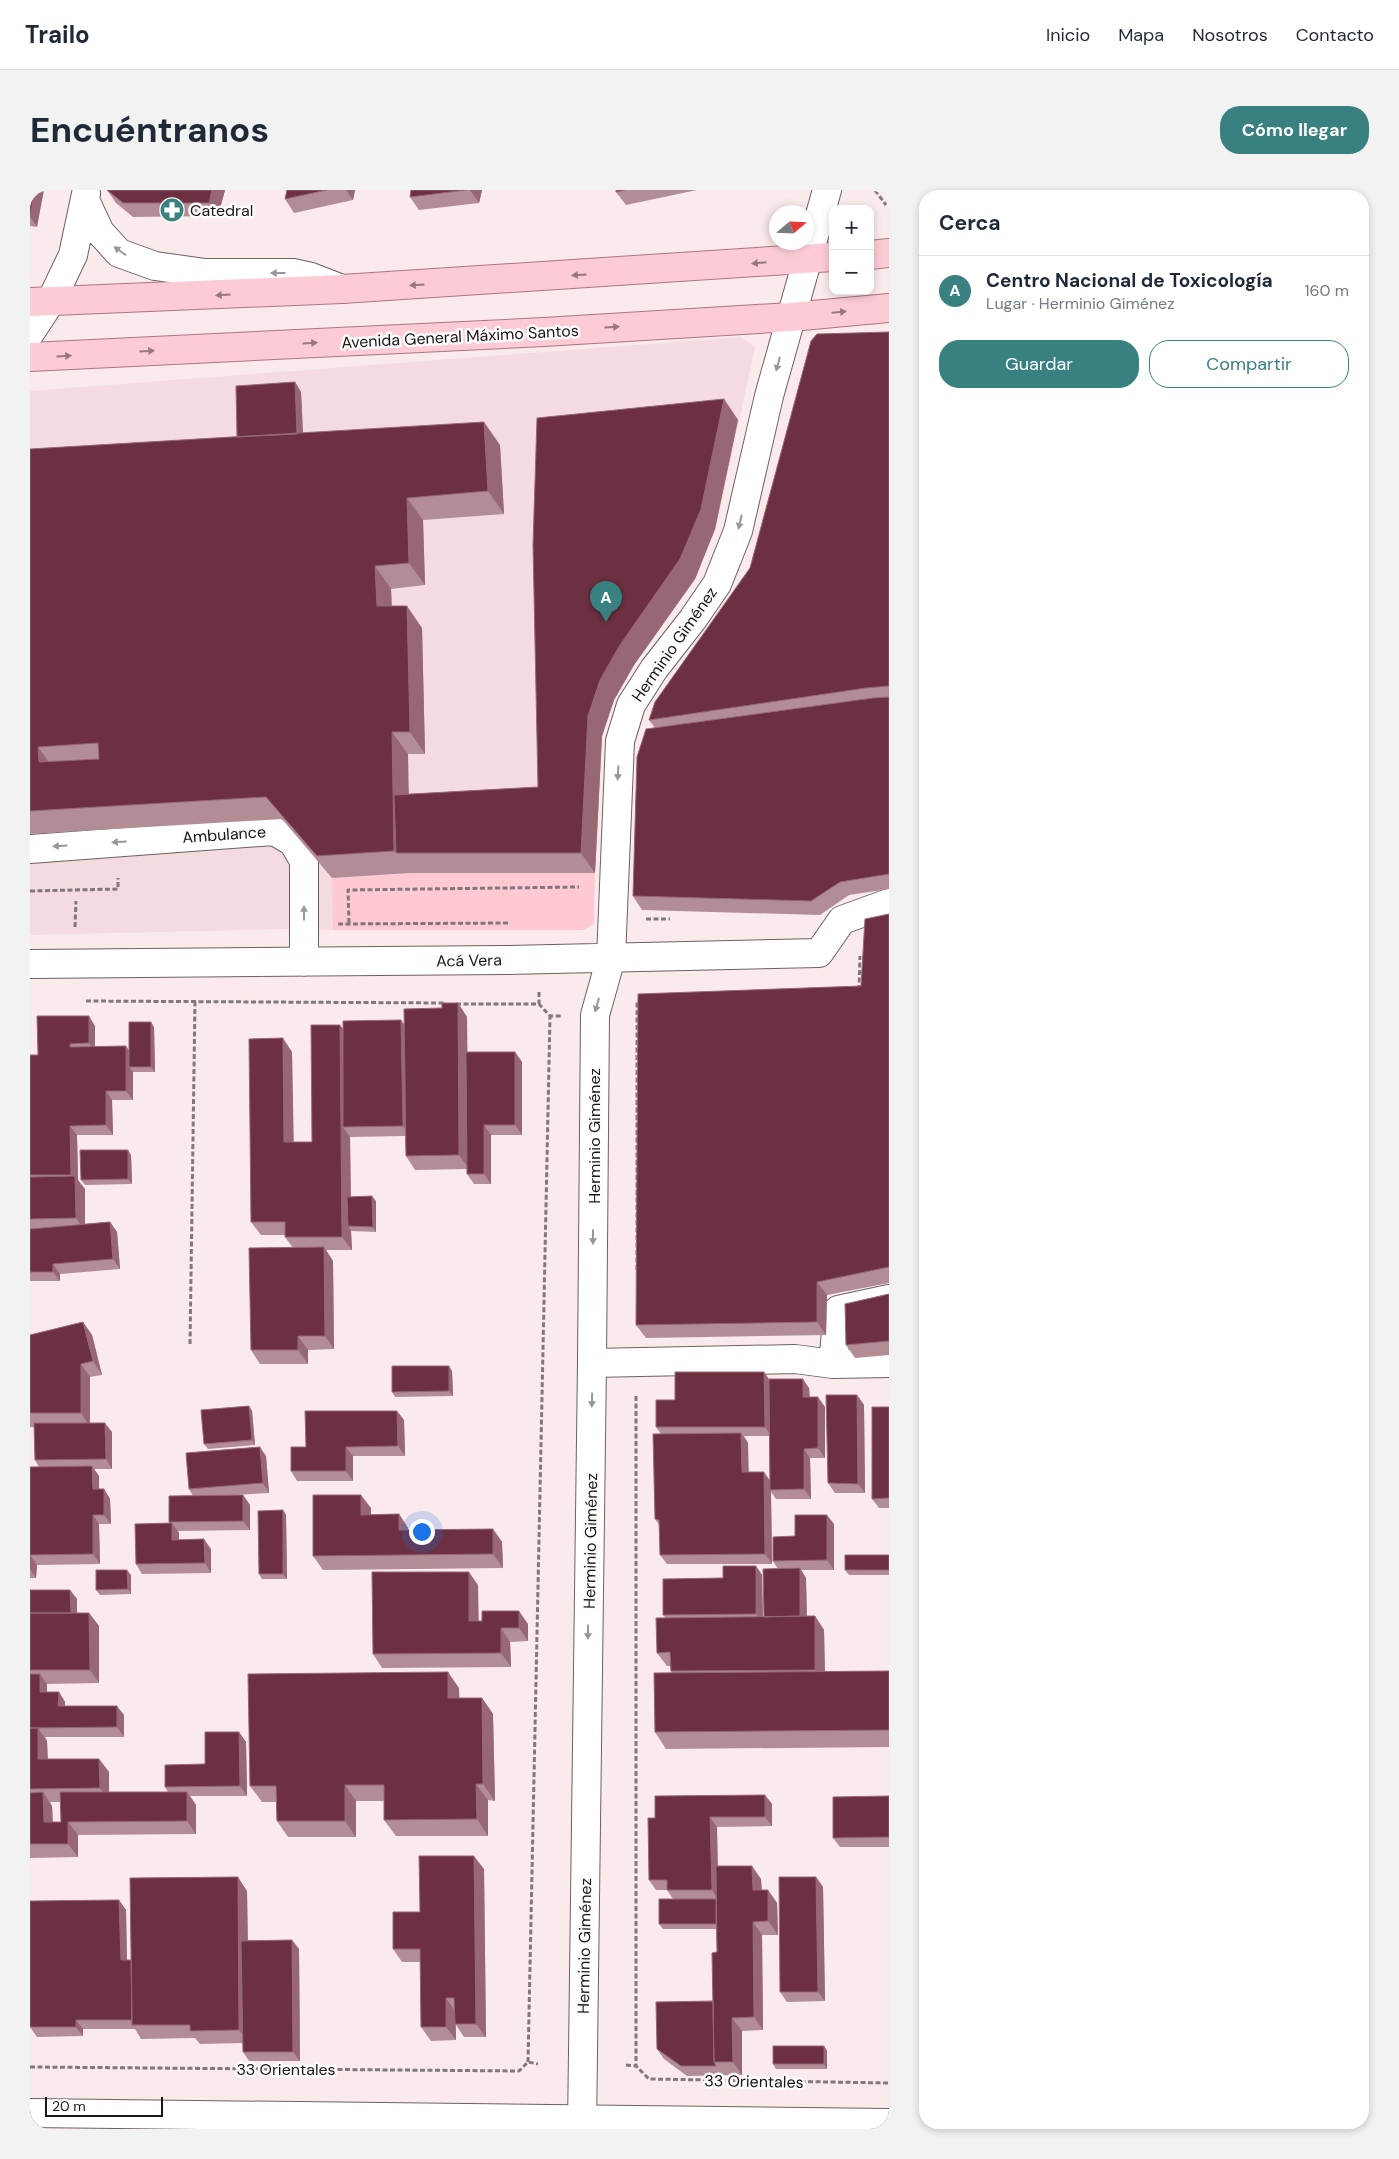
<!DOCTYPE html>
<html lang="es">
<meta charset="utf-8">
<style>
body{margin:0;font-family:"DM Sans",sans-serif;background:#f2f2f3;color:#1f2937}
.controls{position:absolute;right:15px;top:15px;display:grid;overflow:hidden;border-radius:10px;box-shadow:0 2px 8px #0003}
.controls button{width:45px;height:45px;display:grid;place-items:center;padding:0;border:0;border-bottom:1px solid #e0e1e3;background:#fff;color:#1f2937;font:25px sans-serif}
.compass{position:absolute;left:739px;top:15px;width:45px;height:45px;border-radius:50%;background:#fff;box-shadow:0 2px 8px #0003;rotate:71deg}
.scale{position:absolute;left:15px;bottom:12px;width:118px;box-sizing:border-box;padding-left:5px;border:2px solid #1a1516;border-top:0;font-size:14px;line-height:18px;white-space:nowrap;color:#1a1516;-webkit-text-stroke:4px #fefbfb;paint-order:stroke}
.you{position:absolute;left:391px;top:1341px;width:18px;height:18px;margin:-12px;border:4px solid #fff;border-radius:50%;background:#1a73e8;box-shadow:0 0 0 8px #1a73e833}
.badge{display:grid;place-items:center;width:32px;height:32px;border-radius:50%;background:#388180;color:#fff;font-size:16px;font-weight:700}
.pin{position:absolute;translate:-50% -41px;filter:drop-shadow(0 1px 2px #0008)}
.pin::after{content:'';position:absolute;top:26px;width:18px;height:15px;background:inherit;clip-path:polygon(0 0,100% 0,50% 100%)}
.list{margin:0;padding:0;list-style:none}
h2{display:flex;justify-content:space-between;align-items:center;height:65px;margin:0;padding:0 20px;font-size:21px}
h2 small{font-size:16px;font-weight:400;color:#747a83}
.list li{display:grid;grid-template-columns:32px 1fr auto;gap:15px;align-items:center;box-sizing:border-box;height:70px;padding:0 20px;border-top:1px solid #e0e1e3}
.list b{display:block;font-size:19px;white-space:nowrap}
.list p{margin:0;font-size:16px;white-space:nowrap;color:#747a83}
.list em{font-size:16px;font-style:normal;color:#747a83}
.actions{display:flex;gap:10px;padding:15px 20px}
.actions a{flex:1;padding:11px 0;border:1px solid #388180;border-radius:20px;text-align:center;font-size:18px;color:#388180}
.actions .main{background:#388180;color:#fff}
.map{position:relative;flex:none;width:859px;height:1939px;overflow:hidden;border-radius:20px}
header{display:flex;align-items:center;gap:30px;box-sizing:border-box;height:70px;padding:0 25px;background:#fff;border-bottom:1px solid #e0e1e3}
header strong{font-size:24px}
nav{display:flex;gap:28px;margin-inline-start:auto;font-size:18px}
.intro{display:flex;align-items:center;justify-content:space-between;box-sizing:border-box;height:120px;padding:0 30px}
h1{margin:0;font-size:35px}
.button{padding:12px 22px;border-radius:20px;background:#388180;color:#fff;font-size:18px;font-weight:700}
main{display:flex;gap:30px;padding:0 30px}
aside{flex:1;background:#fff;border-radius:20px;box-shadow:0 2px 8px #0003}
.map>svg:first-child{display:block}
</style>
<header>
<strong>Trailo</strong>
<nav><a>Inicio</a><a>Mapa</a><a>Nosotros</a><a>Contacto</a></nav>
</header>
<div class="intro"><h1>Encuéntranos</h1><a class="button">Cómo llegar</a></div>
<main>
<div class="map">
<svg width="859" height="1939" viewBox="0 0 859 1939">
<rect width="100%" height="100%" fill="#faeaec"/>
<path fill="#f3dbdf" d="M711,147L725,157L686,339L665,389L604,475L584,510L572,546L565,683H380L303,688V740L253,739L0,745V201Z"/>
<path fill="#fec9d3" d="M380,683H565L564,734L553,740H303L302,688Z"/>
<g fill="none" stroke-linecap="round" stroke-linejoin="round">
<defs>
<path id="minor" d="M55,10L70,42L89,63L125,76L175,83H263L281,87L312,99
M0,143L21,111L43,65L56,4
M0,659L244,641L263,652L274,671V772
M0,774L475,770L789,763L812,730L859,713
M562,1173L765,1169L803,1174L859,1173
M803,1174L808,1120L859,1109
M0,1923L859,1933
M552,1939L562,1173L565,825L581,768L590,551L601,515L624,479L663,429L687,394L708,341L739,206L797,0"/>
<path id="major" d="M840,65L859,63
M0,112L312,99L803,67
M0,167L514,142L761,127L859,118"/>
</defs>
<use href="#minor" stroke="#6d6062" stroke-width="30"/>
<use href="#major" stroke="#ac7581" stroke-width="30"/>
<path stroke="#82787a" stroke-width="3" stroke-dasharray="5 2.5" stroke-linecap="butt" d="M845,0L856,15
M0,701L88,699V688
M616,729H640
M319,733L318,700L549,697
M308,734L479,733
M45,737L46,711
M827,798H829L830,766
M509,802V814
M56,811L414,813
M426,814H509L520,826H532
M607,1080V812L611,808
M160,1154L165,811
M606,1206V1876
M498,1872L520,826
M596,1875L606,1876L619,1889L859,1893
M0,1877L489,1881L498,1872L508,1874"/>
<use href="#minor" stroke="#fff" stroke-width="28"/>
<use href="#major" stroke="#fccbd6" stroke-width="28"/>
</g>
<path fill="#b38d96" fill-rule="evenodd" d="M0,0L7,37L0,36Z
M77,0H195L188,26L103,27L86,13Z
M257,0H325L323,10L264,23L255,9Z
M381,0H452L449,13L389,20L380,7Z
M586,0H667L596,15L586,2Z
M859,142V699L819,705L790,725L612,720L603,706L625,538L619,530L720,378Z
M265,192L271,202L273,243L470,255L474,324L393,330L395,395L361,399L362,416L392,438L395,564H378V604L508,597L694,209L708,230L685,339L665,389L604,475L584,510L572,546L565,683H380L302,688L252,629L0,644V259L207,247Z
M859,724V1093L797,1105L796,1145L616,1148L606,1135L831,796Z
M428,813L437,827V862H485L492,872V945H461V994H444L437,984V979L385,980L376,966L375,946L320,947L321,1007L346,1011V1042L321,1041L322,1060H296L303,1071L304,1159L278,1160V1174H230L221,1160L263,1058L255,1047V1045H231L221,1032L262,862L263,952H282L310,835L313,839L371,830L374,835L412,818Z
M65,836V857L99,861L124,837L125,882H103V910H82L83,945H47L48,990L55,999V1034L80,1032L87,1042L90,1079L30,1084V1091H0V865H8Z
M101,965L102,994L55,995L51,990Z
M859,1104V1165L825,1168L816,1155Z
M53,1132L62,1145L72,1185L60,1187V1233L82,1242V1279H64L69,1286V1299H74L80,1309L81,1334H69L70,1374L7,1375L6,1388H0V1277H9L5,1270L4,1237H0V1145Z
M422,1181L423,1206L365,1207L362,1202Z
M739,1189L779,1198L780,1207L795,1217V1268H780L781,1309H746L741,1302L742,1374H637L630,1365V1336L625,1329L631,1244L626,1237L645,1210ZM714,1246H739L740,1290L718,1282V1253Z
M827,1205L834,1215L835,1303H805L798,1293Z
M219,1216L222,1221L225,1255L178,1259L174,1254Z
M859,1217V1318H849L842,1309Z
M367,1221L374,1230L375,1266H323V1291H267L261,1281L276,1257Z
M236,1266L239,1303L204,1305H213L220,1315V1340L148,1341L149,1343V1350L181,1359V1383L112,1384L106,1374L140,1333L139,1332L163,1306L159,1299Z
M341,1318V1325L369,1324L378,1338V1340L463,1339L472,1352L473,1378L293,1380L283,1366Z
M253,1320L256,1325L257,1389H232L229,1384Z
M804,1334V1380H771L776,1388L777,1426H785L794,1440L795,1481H859V1557L636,1559L625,1542L642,1483L641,1481L640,1476H637L627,1463L636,1428L633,1425L693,1388L726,1376L732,1385L733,1427H734L748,1379L743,1371L765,1346Z
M859,1365V1385H819L815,1380Z
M101,1385V1404L70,1405L66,1400Z
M448,1395V1431L498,1434V1451L480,1452L481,1477L352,1478L343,1464Z
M0,1400H40L47,1409V1423H59L69,1436V1493L17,1494V1502H29L35,1512V1516L94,1525V1547H15L17,1551L18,1569H69L79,1582V1602H138L135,1597L175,1574L209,1542L216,1552L217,1606H160L166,1615V1644L48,1645V1667L0,1668ZM20,1612H30L31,1632H23L22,1616Z
M429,1498V1508H452L463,1524L465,1611L458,1610V1646H366L354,1630V1611H326V1647H258L247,1631L246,1612H232L220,1596Z
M735,1605L742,1614V1636L687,1637L688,1676L731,1689L732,1700H738L747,1713L748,1745H732L733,1840L712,1841V1885L657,1886L634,1869L627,1859L683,1811L687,1762L686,1739H633L629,1734L643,1709L637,1700H626L619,1690L625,1628Z
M859,1606V1657H810L803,1648Z
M454,1679L456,1847H434L426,1835V1850L401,1851L391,1837L390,1772H372L363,1759L390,1722Z
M786,1687L793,1697L795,1811L757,1812L750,1802Z
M217,1701L218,1750H262L269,1759L270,1871H219L213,1862V1853L170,1854L165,1848L111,1849L105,1839H53V1846L7,1847L0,1837L89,1710L96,1720L97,1770H101Z
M794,1856L797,1861V1879H746L743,1874Z"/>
<path fill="#976874" d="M5,0H14L7,37L0,27Z
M182,0H195L188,26L179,13Z
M316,0H325L323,10Z
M440,0H452L449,13Z
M265,192L271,202L274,267L268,257Z
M694,209L708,230L685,339L665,389L604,475L584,510L572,546L565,683L551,663L558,526L570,490Z
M454,232L470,255L474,324L458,301Z
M377,308L393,330L395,395L379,373Z
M345,376L361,399L362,439L347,416Z
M377,416L392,438L395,564L380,542Z
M362,542L378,564L380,663H366L364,661Z
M8,557L24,579L9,572Z
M428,813L437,827L439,979L429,965Z
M59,826L65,836V863L59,853Z
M371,830L378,840L380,946L373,936Z
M121,832L124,837L125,882L121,877Z
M310,835L319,848L313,937L320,947L321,1036H318L321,1041L322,1060L312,1047Z
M253,848L262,862L264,965L254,952Z
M96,856L103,866L99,877L103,882V910L96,901Z
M485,862L492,872V945L485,935Z
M76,901L82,910L83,945L76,935Z
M454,935L461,945V994L454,984Z
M40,936L47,945L48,990L55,999V1042L46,1028L45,990L41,985Z
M98,960L101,965L102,994L98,989Z
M342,1006L346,1011V1042L343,1037Z
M80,1032L87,1042L90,1079L83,1069Z
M294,1057L303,1071L304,1159L295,1146Z
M23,1074L30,1084V1091L23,1082Z
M787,1092L797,1105L796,1145L787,1132Z
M53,1132L62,1145L72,1185L63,1171Z
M268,1146L278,1160V1174L268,1160Z
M51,1174L60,1187V1237L51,1223Z
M419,1176L422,1181L423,1206L419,1201Z
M734,1182L741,1192V1246L735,1237Z
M773,1189L779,1198L780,1217L773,1207Z
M827,1205L834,1215L835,1303L828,1294Z
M788,1207L795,1217V1268L788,1258Z
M219,1216L222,1221L225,1255L222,1250Z
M367,1221L374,1230L375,1266L368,1256Z
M75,1233L82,1242V1279L76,1269Z
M711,1243L718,1253L719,1292L712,1282Z
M230,1257L236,1266L239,1303L233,1293Z
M316,1257L323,1266V1291L316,1281Z
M774,1259L780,1268L781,1309L774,1299Z
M62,1276L69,1286V1308L63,1299Z
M734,1282L741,1292L740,1300L741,1302L742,1374L735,1364Z
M74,1299L80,1309L81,1334L74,1325Z
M213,1305L220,1315V1340L213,1331Z
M331,1305L341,1318V1338L331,1325Z
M253,1320L256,1325L257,1389L253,1384Z
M369,1324L378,1338L379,1353L369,1340Z
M63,1325L69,1334L70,1374L63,1364Z
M797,1325L804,1334V1380L797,1370Z
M142,1333L149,1343V1359L142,1350Z
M463,1339L472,1352L473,1378L463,1364Z
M174,1349L181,1359V1383L175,1373Z
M0,1365L7,1375L6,1388L0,1379Z
M726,1376L732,1385L733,1433L726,1424Z
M770,1378L776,1388L777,1436L770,1427Z
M97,1380L101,1385V1404L98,1399Z
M439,1382L448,1395L449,1445L439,1431Z
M40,1400L47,1409V1436L41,1426Z
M489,1421L498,1434V1451L489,1438Z
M59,1423L69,1436V1493L60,1480Z
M785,1426L794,1440L795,1493L785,1480Z
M471,1438L480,1452L481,1477L471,1463Z
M418,1482L429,1498L430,1525L418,1508Z
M10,1484L17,1494V1512L10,1502Z
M29,1502L35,1512V1525L28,1516Z
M452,1508L463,1524L465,1611L453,1594Z
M87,1516L94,1525V1547L87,1537Z
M8,1538L17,1551L18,1582L8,1569Z
M209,1542L216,1552L217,1606L210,1596Z
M69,1569L79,1582V1612L70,1598Z
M446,1594L458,1610V1646L447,1629Z
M315,1595L326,1611V1647L315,1631Z
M13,1602L22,1616L23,1645L14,1632Z
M157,1602L166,1615V1644L157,1631Z
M735,1605L742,1614V1636L735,1627Z
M680,1627L687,1637L688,1709L682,1700Z
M38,1632L48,1645V1667L38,1654Z
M444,1666L454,1679L456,1847L446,1834Z
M722,1676L731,1689L732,1713L723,1700Z
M208,1687L217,1701L219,1853L209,1840Z
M786,1687L793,1697L795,1811L788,1802Z
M738,1700L747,1713L748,1745L738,1731Z
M89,1710L96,1720L97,1779L91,1770Z
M723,1732L732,1745L733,1840L724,1827Z
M262,1750L269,1759L270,1871L263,1862Z
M416,1808L425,1821L426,1850L416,1837Z
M702,1828L712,1841V1885L703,1872Z
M46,1830L53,1839V1846L46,1837Z
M794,1856L797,1861V1879L794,1874Z"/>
<path fill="#6c3040" stroke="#976874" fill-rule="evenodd" d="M0,0H5L0,27Z
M77,0H182L179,13H93Z
M257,0H297L255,9Z
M381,0H436L380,7Z
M586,0H595L586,2Z
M859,142V496L836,498L619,530L625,512L720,378L781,151L787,144Z
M265,192L267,244L207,247L206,196Z
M694,209L671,319L650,369L590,455L570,490L558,526L551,663H366L364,605L508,597L503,355L507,228Z
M454,232L458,301L377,308L379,373L345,376L347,416H377L380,542H362L364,661L287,666L236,607L0,621V259ZM68,553L69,569L9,572L8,557Z
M859,507V684L810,692L781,711L603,706L607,567L616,539L843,508Z
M859,724V1077L787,1092V1132L606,1135L608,804L831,796L835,729Z
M412,813H428L429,965L376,966L374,819L412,818Z
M7,826H59V853L40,854V857L96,856V901H76V935L40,936L41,985H0V865H8Z
M371,830L373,936L313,937V831Z
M99,832H121V877H99Z
M281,835H310L312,1047H255V1032H221L219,849L253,848L254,952H282Z
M436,862H485V935H454V984H437Z
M50,960H98V989L51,990Z
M45,986L46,1028L0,1029V987Z
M342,1006L343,1037L318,1036L317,1007Z
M80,1032L83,1069L23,1074V1082H0V1039Z
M294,1057L295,1146H268V1160H221L219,1058Z
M859,1104V1151L816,1155L815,1114Z
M53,1132L63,1171L51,1174V1223H0V1145Z
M362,1176H419V1201L362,1202Z
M645,1182H734L735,1237H626V1210H645Z
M739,1189H773V1207H788V1258L774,1259V1299L740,1300Z
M796,1205H827L828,1294L798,1293Z
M219,1216L222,1250L174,1254L171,1220Z
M842,1217H859V1308L842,1309Z
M275,1221H367L368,1256L316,1257V1281H261V1257H276Z
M4,1233H75L76,1269L5,1270Z
M711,1243L712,1282H734L735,1364L630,1365L629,1330L625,1329L623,1244Z
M230,1257L233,1293L159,1299L156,1263Z
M62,1276L63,1299H74V1325H63V1364L0,1365V1277Z
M213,1305V1331L139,1332V1306Z
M283,1305H331V1325L369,1324V1340L463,1339V1364L283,1366Z
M253,1320V1384H229L228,1321Z
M765,1325H797V1370L743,1371V1347L765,1346Z
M142,1333V1350L174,1349L175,1373L106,1374L105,1334Z
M815,1365H859V1380H815Z
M693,1376H726V1424L633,1425V1389L693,1388Z
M770,1378V1426L734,1427L733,1379Z
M66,1380H97L98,1399L66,1400Z
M342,1382H439V1431H452V1421H489V1438H471V1463L343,1464Z
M0,1400H40L41,1423H0Z
M0,1423H59L60,1480H0Z
M785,1426V1480L641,1481L640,1462L627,1463L626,1428Z
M859,1481V1540L625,1542L624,1483Z
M418,1482V1508H452L453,1594H446L447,1629L354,1630V1595H315V1631H247L246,1596H220L218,1484Z
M0,1484H10V1502H29L28,1516H87V1537L0,1538Z
M0,1538H8V1569H69L70,1598L0,1599Z
M175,1542H209L210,1596L135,1597V1575L175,1574Z
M13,1602L14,1632H31L30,1602H157V1631L38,1632V1654H0V1603Z
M735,1605V1627H680L682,1700H637V1690H619L618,1628H625V1606Z
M859,1606V1647L803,1648V1607Z
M389,1666H444L446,1834H425L424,1808H416V1837H391L390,1759H363V1722H390Z
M686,1676H722L723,1700H738V1731L723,1732L724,1827L702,1828L703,1872H684L682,1763L687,1762Z
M208,1687L209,1840L160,1841V1835H102L100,1688Z
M749,1687H786L788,1802H750Z
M629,1709H686V1734H629Z
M89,1710L91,1770H101L102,1830H46V1837H0V1711Z
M262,1750L263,1862H213L211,1751Z
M683,1811L684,1872L686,1876H651L627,1859L626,1812Z
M743,1856H794V1874H743Z"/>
<defs><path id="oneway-solid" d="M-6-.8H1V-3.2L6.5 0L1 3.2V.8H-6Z" transform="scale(1.25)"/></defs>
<g fill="#989696">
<use href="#oneway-solid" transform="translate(90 61) rotate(-145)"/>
<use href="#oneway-solid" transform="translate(248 83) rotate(-180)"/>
<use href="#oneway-solid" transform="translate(748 174) rotate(105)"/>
<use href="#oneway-solid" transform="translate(710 332) rotate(103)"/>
<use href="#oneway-solid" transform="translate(588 583) rotate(93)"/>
<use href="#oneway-solid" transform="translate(89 652) rotate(176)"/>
<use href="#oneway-solid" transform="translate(30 656) rotate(176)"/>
<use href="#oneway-solid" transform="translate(274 723) rotate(-90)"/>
<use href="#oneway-solid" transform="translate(567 815) rotate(106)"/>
<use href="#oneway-solid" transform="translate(563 1047) rotate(90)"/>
<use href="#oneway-solid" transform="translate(562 1210) rotate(91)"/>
<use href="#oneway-solid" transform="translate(558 1442) rotate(91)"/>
</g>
<g fill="#967980">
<use href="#oneway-solid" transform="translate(729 73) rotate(175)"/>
<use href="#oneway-solid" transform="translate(549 85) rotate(176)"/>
<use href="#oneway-solid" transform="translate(387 95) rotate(177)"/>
<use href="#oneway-solid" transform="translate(193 105) rotate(177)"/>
<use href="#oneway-solid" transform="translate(809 122) rotate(-5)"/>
<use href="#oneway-solid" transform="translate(582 137) rotate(-4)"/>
<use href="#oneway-solid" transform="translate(280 153) rotate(-3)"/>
<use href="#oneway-solid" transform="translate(117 161) rotate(-3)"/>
<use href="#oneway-solid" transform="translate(34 166) rotate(-3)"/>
</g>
<defs>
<symbol id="pharmacy-disc" viewBox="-11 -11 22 22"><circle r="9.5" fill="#388180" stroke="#fefbfb"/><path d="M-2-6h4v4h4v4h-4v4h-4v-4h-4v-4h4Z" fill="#fff"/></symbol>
</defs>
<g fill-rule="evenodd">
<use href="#pharmacy-disc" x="128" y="6" width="28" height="28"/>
</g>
<g text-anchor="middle" stroke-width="5" stroke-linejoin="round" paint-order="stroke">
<g font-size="16" fill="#1a1516" stroke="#fefbfb" text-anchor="start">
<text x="160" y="26">Catedral</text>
</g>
<g font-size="16" fill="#1a1516" stroke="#fefbfb">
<text transform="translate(430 146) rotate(-3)" y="6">Avenida General Máximo Santos</text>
<text transform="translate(644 454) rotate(-55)" y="6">Herminio Giménez</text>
<text transform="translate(194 644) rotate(-4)" y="6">Ambulance</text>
<text transform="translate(439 770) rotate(-1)" y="6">Acá Vera</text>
<text transform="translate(564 946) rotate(-90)" y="6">Herminio Giménez</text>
<text transform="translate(560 1351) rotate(-89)" y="6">Herminio Giménez</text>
<text transform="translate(554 1756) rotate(-89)" y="6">Herminio Giménez</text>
<text x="256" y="1885">33 Orientales</text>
<text transform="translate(724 1891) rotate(1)" y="6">33 Orientales</text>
</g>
</g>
</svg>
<div class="controls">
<button>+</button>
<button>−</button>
</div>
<svg class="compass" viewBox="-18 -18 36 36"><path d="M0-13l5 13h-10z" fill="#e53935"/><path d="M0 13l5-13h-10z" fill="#747a83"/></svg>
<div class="scale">20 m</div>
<div class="you"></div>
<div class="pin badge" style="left:576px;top:432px">A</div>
</div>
<aside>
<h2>Cerca<small></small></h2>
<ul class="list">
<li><span class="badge">A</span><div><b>Centro Nacional de Toxicología</b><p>Lugar · Herminio Giménez</p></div><em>160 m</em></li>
</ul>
<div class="actions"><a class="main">Guardar</a><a>Compartir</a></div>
</aside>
</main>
